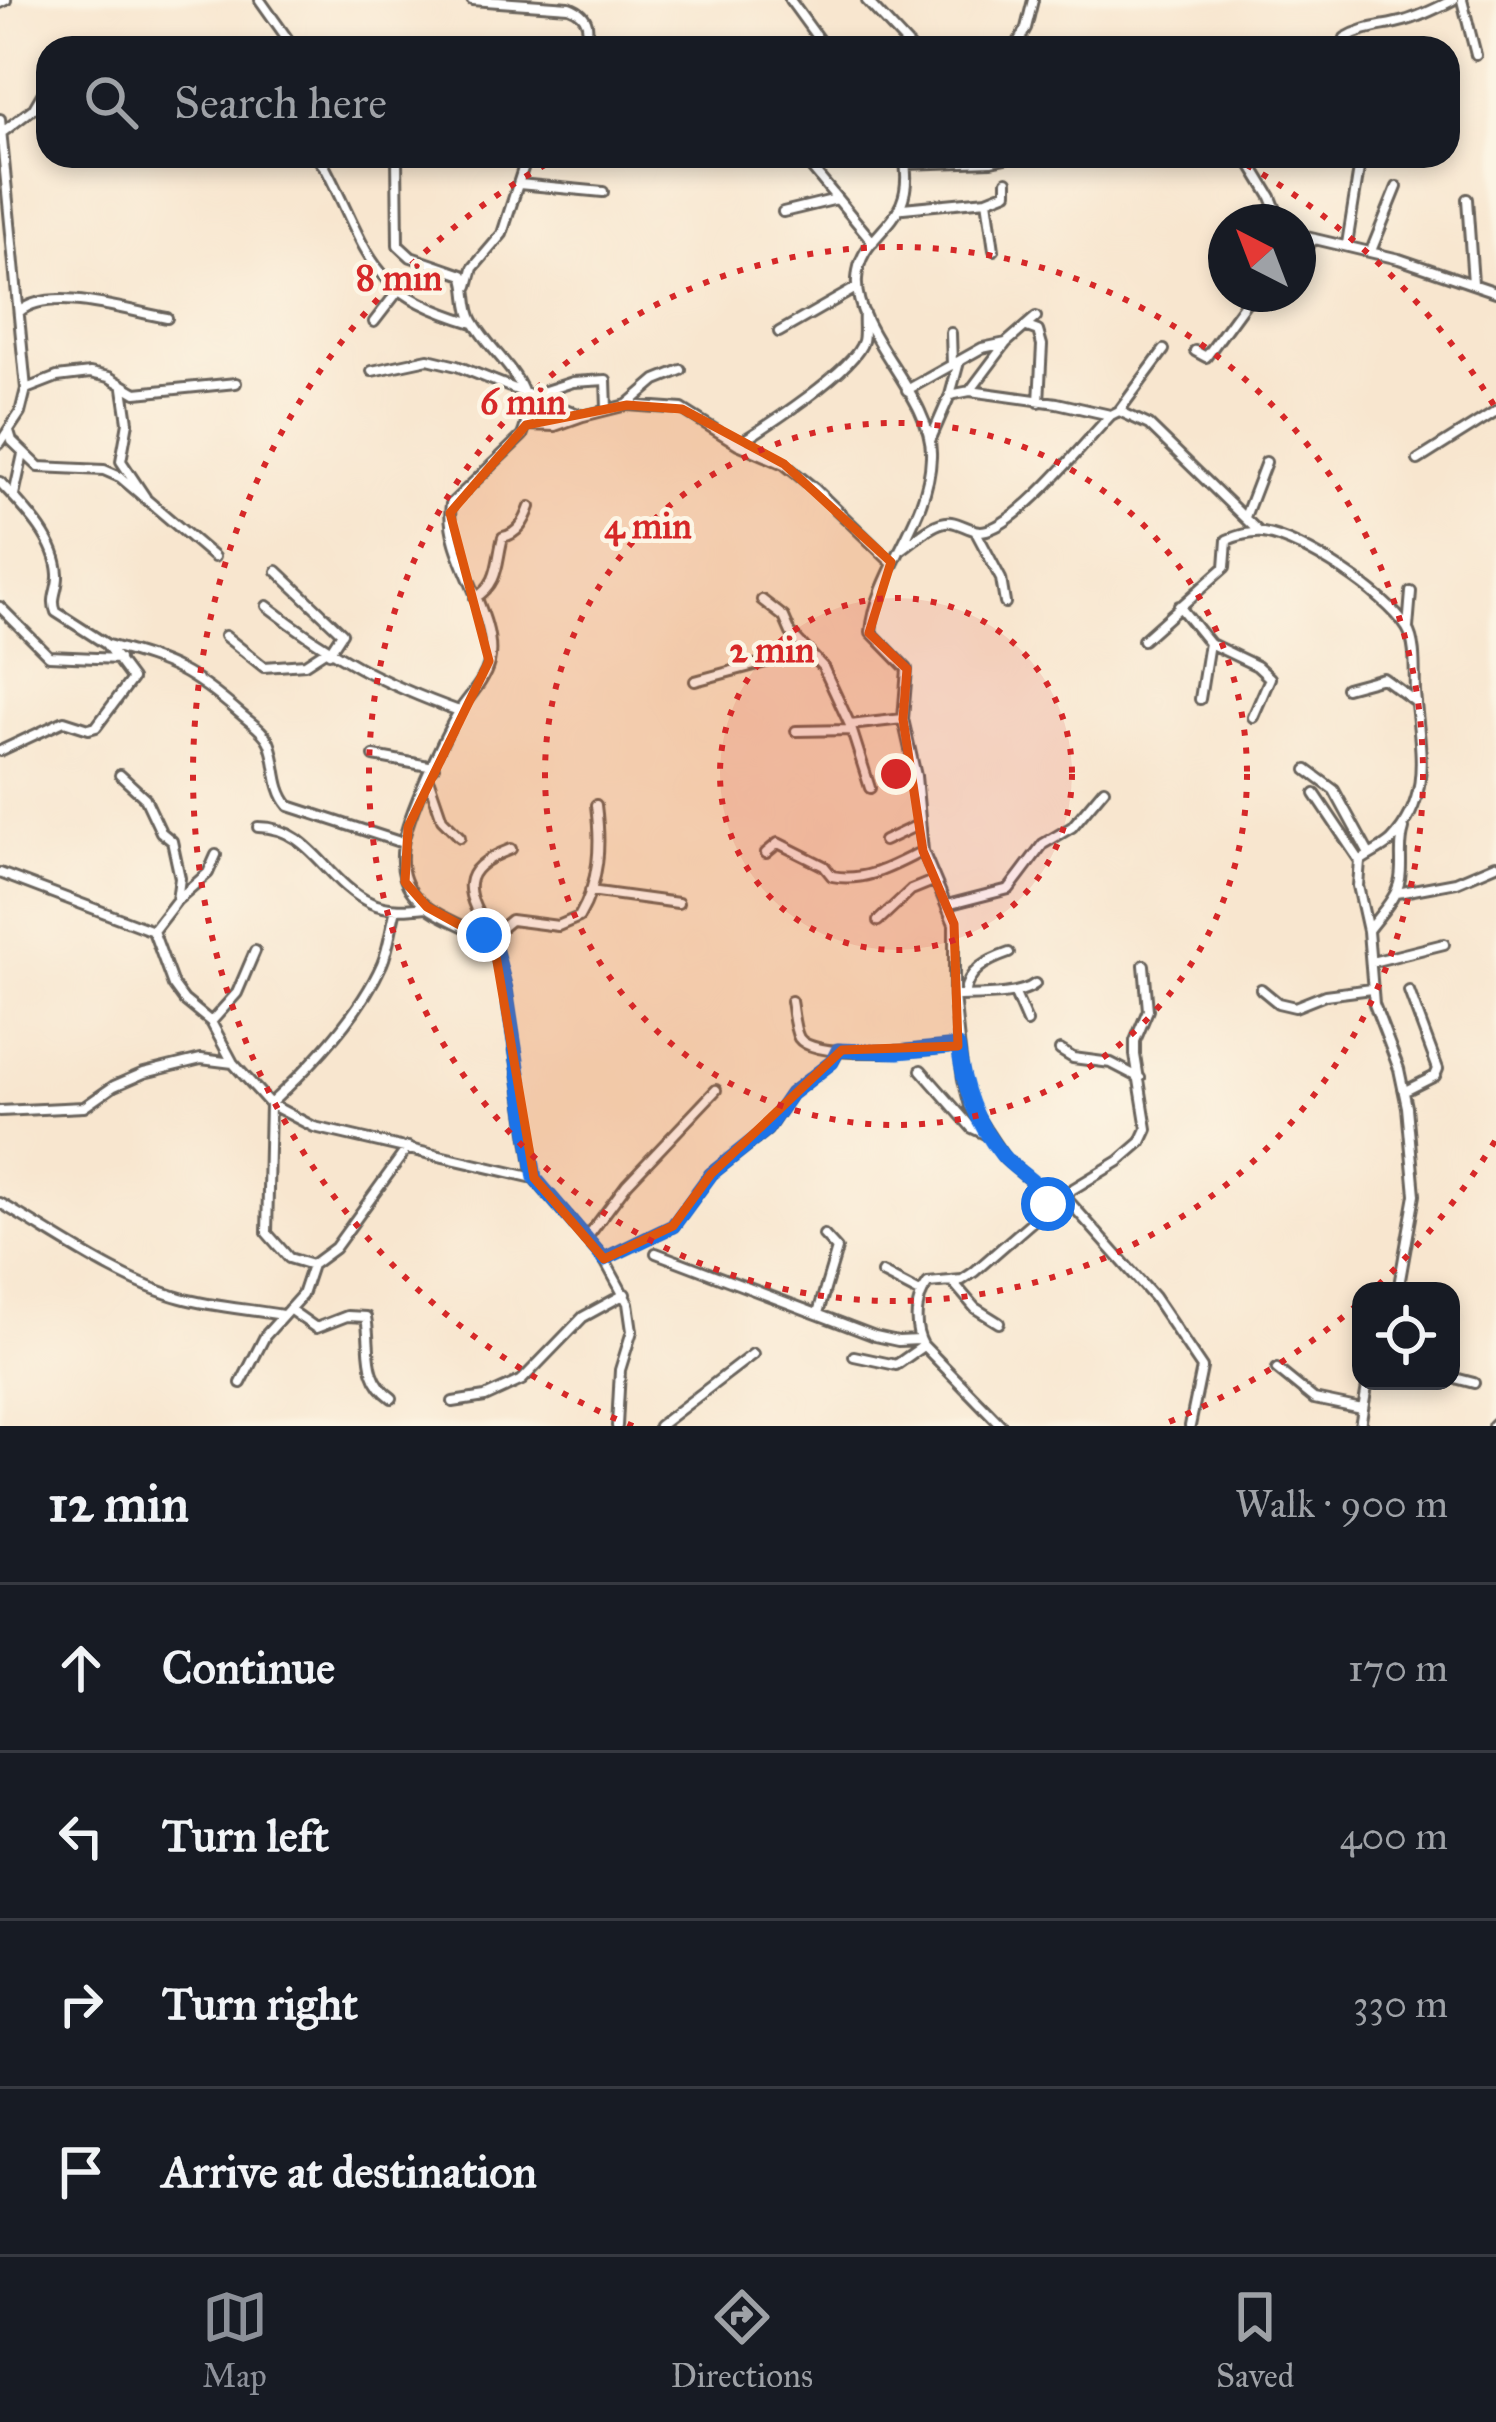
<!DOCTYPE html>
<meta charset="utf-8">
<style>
body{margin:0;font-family:"IM FELL Great Primer",serif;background:#242831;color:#f1f3f6}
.controls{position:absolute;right:36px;bottom:36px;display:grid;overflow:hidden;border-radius:24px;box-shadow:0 6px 18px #0003}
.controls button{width:108px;height:108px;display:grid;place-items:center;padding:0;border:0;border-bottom:3px solid #363941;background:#171b24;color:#f1f3f6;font:60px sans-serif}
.compass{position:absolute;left:1208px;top:204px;width:108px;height:108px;border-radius:50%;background:#171b24;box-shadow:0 6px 18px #0003;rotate:318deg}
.stop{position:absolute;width:36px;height:36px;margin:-27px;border:9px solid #1a73e8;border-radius:50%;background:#fff}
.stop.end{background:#1a73e8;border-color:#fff;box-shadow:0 3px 12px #0008}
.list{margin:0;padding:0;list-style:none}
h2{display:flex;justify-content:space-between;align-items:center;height:156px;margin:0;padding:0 48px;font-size:51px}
h2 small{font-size:39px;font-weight:400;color:#9ea1a6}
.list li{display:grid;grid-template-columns:78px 1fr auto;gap:36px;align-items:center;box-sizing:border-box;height:168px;padding:0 48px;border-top:3px solid #363941}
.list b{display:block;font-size:45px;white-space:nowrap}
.list em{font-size:39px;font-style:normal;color:#9ea1a6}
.icon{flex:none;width:66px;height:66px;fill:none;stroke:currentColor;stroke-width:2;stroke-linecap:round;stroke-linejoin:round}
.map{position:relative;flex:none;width:1496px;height:1426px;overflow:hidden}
.search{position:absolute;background:#171b24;box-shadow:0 6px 18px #0003;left:36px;right:36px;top:36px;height:132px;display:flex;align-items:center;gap:30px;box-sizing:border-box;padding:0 42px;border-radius:36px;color:#9ea1a6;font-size:45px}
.sheet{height:828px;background:#171b24}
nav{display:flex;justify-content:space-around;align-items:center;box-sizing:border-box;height:168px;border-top:3px solid #363941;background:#171b24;font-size:33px;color:#9ea1a6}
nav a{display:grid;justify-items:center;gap:6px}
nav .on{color:#8c9099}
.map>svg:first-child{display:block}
</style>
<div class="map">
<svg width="1496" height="1426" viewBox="0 0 1496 1426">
<rect width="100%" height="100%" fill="#fcf5e5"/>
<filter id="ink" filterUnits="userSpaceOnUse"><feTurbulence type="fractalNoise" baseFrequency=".00833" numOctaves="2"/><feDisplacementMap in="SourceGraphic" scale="24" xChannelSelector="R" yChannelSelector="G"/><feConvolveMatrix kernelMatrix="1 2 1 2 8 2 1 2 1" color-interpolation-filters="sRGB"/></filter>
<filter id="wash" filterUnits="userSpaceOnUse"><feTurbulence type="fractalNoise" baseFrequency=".004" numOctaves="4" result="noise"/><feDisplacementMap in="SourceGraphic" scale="48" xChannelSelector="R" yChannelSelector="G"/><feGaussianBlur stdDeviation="2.7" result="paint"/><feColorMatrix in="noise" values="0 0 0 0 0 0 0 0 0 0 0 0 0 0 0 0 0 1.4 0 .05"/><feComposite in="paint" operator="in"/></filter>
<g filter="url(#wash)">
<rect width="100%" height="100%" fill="#f8e6cf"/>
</g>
<g filter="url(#ink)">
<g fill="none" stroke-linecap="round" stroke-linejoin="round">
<defs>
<path id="street" d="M260,0L294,48
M472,0L569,7C590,15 592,30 580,48
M790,0L825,48
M1462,0L1476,55
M867,1L911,48
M0,3L6,0
M1345,38C1365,26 1383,27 1404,21C1422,16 1437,8 1453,0
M1015,48L1026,28L1033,0
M0,119L26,389L20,413L0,443
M4,131L34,108L48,84
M316,156L326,169C372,258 367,291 473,323
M397,156L398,245L411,257L463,275C469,290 465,307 473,321C494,359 543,385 522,436L451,504C443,555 500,615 489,663C484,682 470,695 460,710C444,736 407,816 403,845C400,864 403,883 416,897C437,920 470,925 494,944L506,989L534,1178
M802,156L873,242
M904,156C918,229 860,227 857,279C853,334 934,397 931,457C929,521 877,569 871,632L907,669L903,719L916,776L923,851L954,924V996L963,1079L970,1106L1005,1159L1042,1190L1048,1200L1042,1213L974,1272L962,1280L928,1283C915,1300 913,1327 923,1345L1002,1426
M1246,156L1271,197L1281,222
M906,164L991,161L1015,156
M519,184L603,192
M1467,199L1473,283
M987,200L994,250
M903,208L987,200L1007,192V181
M783,212L837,199
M1298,235L1399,259L1496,292
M1347,244L1361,156
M1371,251L1397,187
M1298,253L1315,239
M468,286L473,268L502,234L527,156
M19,312C50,285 128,311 167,318
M374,322L398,291
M1027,327L1038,331L1042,345L1039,402
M779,332L856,288
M951,333L952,365
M1195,351L1206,357L1252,294
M372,371L428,359L457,366L583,416L627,405L682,409L738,444L784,464L814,488L891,562
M123,388L128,422L121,461L145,497
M26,389L57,377L90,373L109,377L136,393L236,383
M907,390L982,348L1006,343
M970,391L1057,403L1110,415
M950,395L959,362
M530,396L573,382L606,380L607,408
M628,404L656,380L681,370
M1119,411L1149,425L1259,532
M526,425L555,426L583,416
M9,431L12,441L39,467L104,470L120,477L214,557
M930,441L950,395L970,391L1006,343L1036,317
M738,444C764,428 856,369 863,341C865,333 863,322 864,313
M1418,460L1496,411
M0,482C22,506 56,538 58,574C59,589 50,598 56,612L106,644L132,679L96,727L89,729L64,721L0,751
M14,495L23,454
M1245,517L1266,462
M976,532L1001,579L1005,603
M902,549C915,540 935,520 951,522C964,524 974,534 987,530C1023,520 1083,444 1111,415L1119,411L1164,350
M277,571L342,633L329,653
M475,598C500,583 496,562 503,537C518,534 525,521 530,507
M762,600L784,617L791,633L823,667L850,725
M267,606C331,656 383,684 459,711
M1179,606L1209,643L1200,699
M0,607L49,656L119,659
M1408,628L1411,592
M225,636L264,667L305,664L325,651
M1143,640L1225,567L1227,540C1239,535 1249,532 1263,533C1303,539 1386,594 1407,628C1417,644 1414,674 1415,692C1419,746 1434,796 1391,841C1382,849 1370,854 1360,861L1358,886L1368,931L1374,1004L1399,1069L1407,1107L1415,1195L1398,1291
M1209,643L1257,666L1270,678L1253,717
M108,645C173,663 190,670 242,715C251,723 264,731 269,742C278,763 273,787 289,806L403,843
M695,681L788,656L803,647
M1346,688L1383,678L1416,702
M796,731L850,730
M374,756L434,767
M1307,770L1334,790L1369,854
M120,775L145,798L161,832L172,841L180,878L177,900
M429,781L442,819L460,837
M870,788L850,725L903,719
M1315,794L1360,861
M258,827C311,827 326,883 371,903C389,911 409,909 427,907
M884,841L920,824
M766,853L778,843L824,866L832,876C866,883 894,865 923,851
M0,873L153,931L173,985L184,1000L211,1022L233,1063
M590,891L678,903
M1397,893L1456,882L1496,865
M947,905L1009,889L1043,844L1072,827L1104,789
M878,921L911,890L933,881
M1369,929C1380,914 1397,898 1400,879C1403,861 1398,847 1404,829
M153,931L177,900L208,873L216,855
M491,937C465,892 454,871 511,849
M494,944L500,929L511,920L558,926L579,917C600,881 601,845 596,805
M1372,962L1444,944
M1261,989L1278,1003L1295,1007L1325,995L1372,989
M1015,994L1027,1022
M964,995C968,970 986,961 1009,953
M954,996C976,995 1019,997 1035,984
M791,1001C793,1011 794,1029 799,1038C815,1062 931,1049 958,1046
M211,1022L237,993L255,951
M1060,1050L1073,1058L1111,1063L1140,1078
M921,1070L972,1128L987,1135
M1405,1091L1435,1076L1438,1069L1409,991
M0,1111L84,1107L114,1086L144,1073L201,1059L233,1063L270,1104L314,1127L534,1178L604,1259L628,1303L632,1331L620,1370L617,1426
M1065,1197L1154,1297L1202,1368L1190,1426
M0,1203C56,1235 119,1281 181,1298C214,1307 248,1309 282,1315
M1048,1204L1119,1161L1141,1142L1147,1129L1135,1055V1041L1148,1010L1144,965
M586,1239L627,1184L716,1090
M656,1253L875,1336L898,1341L919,1340
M604,1259L673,1226L711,1174L767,1130L791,1094L832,1062L839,1050
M312,1265L289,1258L267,1233L270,1104C311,1066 359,1016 382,964C389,948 391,927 396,909
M882,1273L920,1293
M952,1281L975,1308L999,1323
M289,1309L316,1328L347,1316L366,1317C372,1348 362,1377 392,1398
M818,1313L837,1249L824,1235
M854,1356L896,1365L923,1346
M1277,1369L1314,1399L1362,1409
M1451,1377L1474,1383
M241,1383L265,1336L302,1295L312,1265L335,1248L408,1147
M453,1402L485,1397L522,1380L583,1317L625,1294
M659,1426L753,1354
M1360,1426L1368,1381
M1493,1426L1496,1423"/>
</defs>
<use href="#street" stroke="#69635b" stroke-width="14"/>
<use href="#street" stroke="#fff" stroke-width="8"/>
</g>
</g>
<g fill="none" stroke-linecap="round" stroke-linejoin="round" filter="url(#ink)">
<path stroke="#1a73e8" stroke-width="15" d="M484,935L494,944L506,989L535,1178L604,1259L673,1226L711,1174L766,1130L791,1094L832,1062L838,1050L898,1052L958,1046C964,1088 975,1122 1002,1155C1017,1173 1042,1182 1048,1204"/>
</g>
<path fill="#de560d" fill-opacity="0.2" stroke="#de560d" stroke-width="9" stroke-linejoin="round" d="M627,405L682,409L784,464L891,562L869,633L907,669L903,719L923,851L954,924L958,1046L842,1050L711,1174L673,1226L604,1259L534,1178L494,944L427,907L405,882L408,827L489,661L450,513L526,425Z"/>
<circle cx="896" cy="774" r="176" fill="#d62828" fill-opacity=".12"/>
<g fill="none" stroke="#d62828" stroke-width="6" stroke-dasharray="6 12">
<circle cx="896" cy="774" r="176"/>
<circle cx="896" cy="774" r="351"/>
<circle cx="896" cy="774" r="527"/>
<path d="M1495 1141A703 703 0 0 1 1375 1288M1357 1305A703 703 0 0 1 1159 1426M633 1426A703 703 0 0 1 561 156M1231 156A703 703 0 0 1 1495 407"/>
</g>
<circle cx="896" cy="774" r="18" fill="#d62828" stroke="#fcf5e5" stroke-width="6"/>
<g font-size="36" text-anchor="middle" font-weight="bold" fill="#d62828" stroke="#fcf5e5" stroke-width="9" stroke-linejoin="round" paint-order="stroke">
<text x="399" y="290">8 min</text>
<text x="523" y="414">6 min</text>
<text x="648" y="538">4 min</text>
<text x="772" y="662">2 min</text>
</g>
</svg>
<div class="controls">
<button><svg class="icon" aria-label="locate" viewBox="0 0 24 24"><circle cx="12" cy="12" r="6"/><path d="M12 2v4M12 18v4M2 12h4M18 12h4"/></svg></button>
</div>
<svg class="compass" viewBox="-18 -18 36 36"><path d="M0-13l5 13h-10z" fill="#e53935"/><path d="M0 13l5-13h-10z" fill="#9ea1a6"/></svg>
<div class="stop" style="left:1048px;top:1204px"></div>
<div class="stop end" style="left:484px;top:935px"></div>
<div class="search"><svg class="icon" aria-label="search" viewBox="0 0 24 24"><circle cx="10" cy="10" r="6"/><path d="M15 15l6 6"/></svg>Search here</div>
</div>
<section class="sheet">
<h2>12 min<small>Walk · 900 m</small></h2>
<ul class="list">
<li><svg class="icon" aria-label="ahead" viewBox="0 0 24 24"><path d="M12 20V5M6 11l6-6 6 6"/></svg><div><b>Continue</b></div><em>170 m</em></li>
<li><svg class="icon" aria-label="left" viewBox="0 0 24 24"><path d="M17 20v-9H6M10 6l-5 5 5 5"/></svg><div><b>Turn left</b></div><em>400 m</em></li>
<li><svg class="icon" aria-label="right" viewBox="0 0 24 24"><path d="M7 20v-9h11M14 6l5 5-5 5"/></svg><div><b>Turn right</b></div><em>330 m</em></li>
<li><svg class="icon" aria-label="arrive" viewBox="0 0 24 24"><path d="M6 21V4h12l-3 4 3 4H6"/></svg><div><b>Arrive at destination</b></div></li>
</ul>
</section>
<nav>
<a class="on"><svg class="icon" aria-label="map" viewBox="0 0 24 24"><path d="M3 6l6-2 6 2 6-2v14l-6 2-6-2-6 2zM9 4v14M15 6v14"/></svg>Map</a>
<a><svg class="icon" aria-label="directions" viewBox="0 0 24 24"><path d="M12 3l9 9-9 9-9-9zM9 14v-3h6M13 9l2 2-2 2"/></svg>Directions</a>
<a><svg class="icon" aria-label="saved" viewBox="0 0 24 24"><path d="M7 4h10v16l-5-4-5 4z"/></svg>Saved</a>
</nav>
